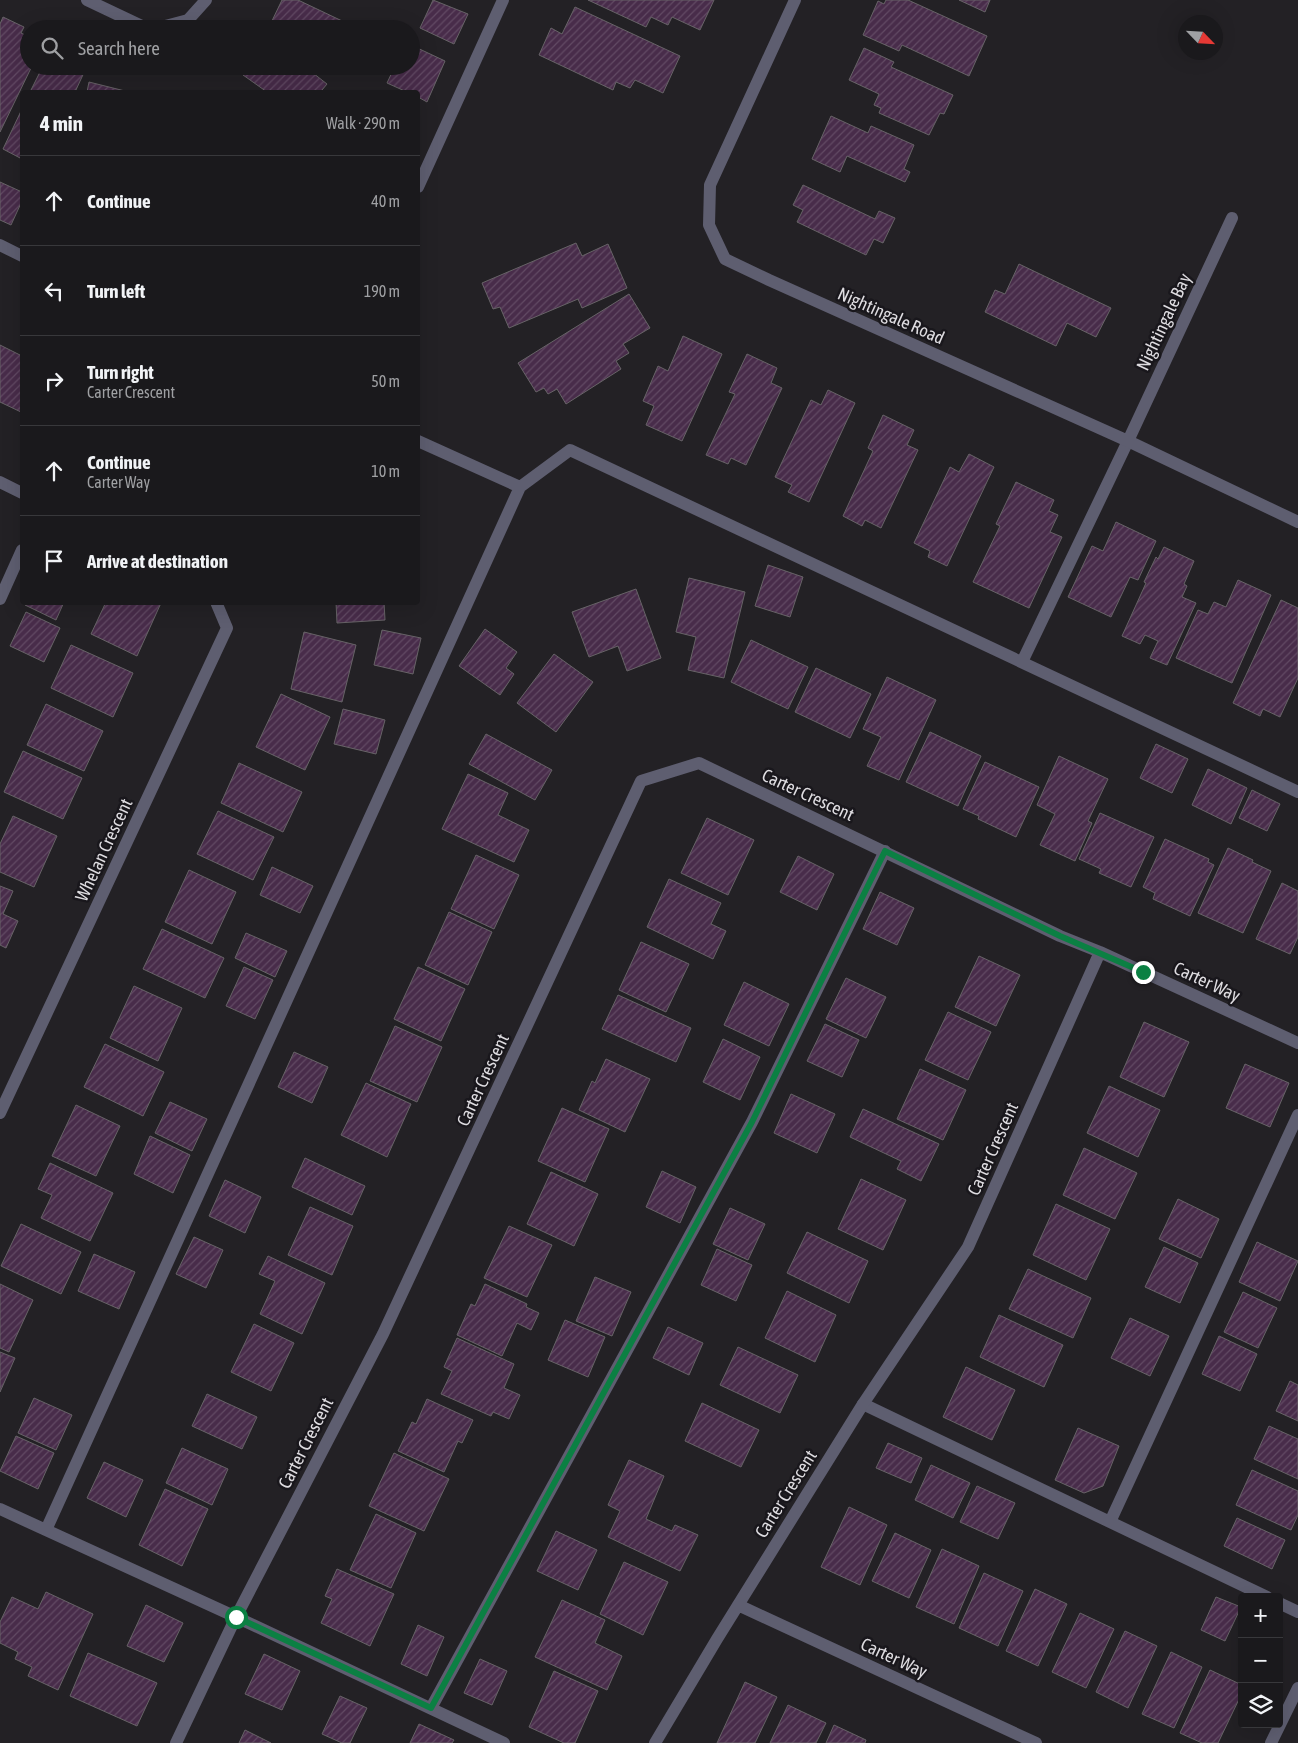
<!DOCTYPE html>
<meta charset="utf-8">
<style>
body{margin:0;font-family:"Asap Condensed",sans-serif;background:#272629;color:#f1f3f6}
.controls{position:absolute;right:15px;bottom:15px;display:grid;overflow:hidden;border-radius:5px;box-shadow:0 5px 20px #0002}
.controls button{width:45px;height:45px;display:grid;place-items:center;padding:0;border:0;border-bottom:1px solid #38383b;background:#1a191c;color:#f1f3f6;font:25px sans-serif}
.compass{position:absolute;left:1178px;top:15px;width:45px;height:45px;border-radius:50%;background:#1a191c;box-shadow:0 5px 20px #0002;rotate:115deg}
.stop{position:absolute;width:15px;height:15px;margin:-11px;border:4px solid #0b8043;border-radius:50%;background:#fff}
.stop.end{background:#0b8043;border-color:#fff;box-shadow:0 1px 5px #0008}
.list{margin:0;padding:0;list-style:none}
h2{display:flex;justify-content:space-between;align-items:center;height:65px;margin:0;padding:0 20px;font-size:21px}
h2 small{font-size:16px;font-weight:400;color:#9fa0a3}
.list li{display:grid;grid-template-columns:32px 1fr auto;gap:15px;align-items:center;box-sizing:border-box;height:90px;padding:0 20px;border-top:1px solid #38383b}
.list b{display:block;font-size:19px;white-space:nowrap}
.list p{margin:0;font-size:16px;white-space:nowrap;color:#9fa0a3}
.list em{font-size:16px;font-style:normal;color:#9fa0a3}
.icon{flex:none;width:28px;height:28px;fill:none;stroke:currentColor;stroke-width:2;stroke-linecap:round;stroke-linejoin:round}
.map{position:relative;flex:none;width:1298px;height:1743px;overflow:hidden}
.search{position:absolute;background:#1a191c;box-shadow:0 5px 20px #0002;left:20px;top:20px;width:400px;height:55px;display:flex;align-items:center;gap:12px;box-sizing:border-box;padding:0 18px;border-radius:28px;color:#9fa0a3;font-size:19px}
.panel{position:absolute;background:#1a191c;box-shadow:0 5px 20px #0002;left:20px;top:90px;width:400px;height:515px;border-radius:5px}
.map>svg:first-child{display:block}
</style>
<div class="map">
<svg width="1298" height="1743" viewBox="0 0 1298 1743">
<defs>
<pattern id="building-hatch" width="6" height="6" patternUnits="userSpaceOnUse" patternTransform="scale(1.25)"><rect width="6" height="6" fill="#482c4a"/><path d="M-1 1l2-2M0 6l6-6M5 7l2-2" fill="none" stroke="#624a64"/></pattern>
</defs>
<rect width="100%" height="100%" fill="#232125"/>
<path fill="url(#building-hatch)" stroke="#676367" d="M282,0H298L359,29H278L270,25Z
M433,0L468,14L454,44L420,28Z
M588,0H714L700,30L672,17L668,25L651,17L646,27Z
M886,0H908L987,36L969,76L902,45L899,51L863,35L878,1L884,4Z
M959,0H990L985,12Z
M575,7L680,56L663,93L635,80L630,88L616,82L613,90L539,55L551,28L562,34Z
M3,17L24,27L21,33L29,37V66H32L0,132V24Z
M411,45L445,61L427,102L418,97V92H407L387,83L395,66H411Z
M864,48L894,62L891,67L953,95L944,114L940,113L929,135L879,113L881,108L874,105L879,94L849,80Z
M43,66H54L58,68L59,66H87L75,92H30Z
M250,66H304L327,84L322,90L325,92H267L243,75Z
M89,82L125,91L126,92H87Z
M22,109V159L3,149Z
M831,116L868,133L871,126L914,145L904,169L910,172L905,182L847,156L840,172L812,159Z
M0,182L22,192V201L11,225L0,220Z
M803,185L875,219L879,211L895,218L883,243L874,239L866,255L797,222L803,210L793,205Z
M576,243L582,256L608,244L627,288L582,308L578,299L509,328L500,307L493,309L482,283Z
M1019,264L1111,308L1096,337L1067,323L1056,346L985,312L995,290L1005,294Z
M629,294L650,328L623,344L629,353L616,361L621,369L566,404L557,389L548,394L544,388L536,392L518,363Z
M683,336L722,354L682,441L646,425L654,406L643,401L658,366L668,371Z
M0,345L22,356V409L21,412L0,402Z
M747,354L777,368L771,383L782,388L746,465L731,458L728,464L706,455L735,394L729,392Z
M828,390L855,403L809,502L788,492L792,485L775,477L811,400L821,405Z
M883,415L914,430L907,445L918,450L881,528L865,520L862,526L843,516L873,451L868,448Z
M969,454L994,467L947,566L928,557L930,551L914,543L950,467L959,472Z
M1016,482L1054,500L1049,511L1058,515L1050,532L1062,537L1029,608L973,582L1000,526L996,524Z
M1116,522L1156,541L1138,580L1130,577L1111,617L1068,597L1092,546L1103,551Z
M1164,547L1194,561L1184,584L1187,586L1182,597L1196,603L1167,665L1150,658L1158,641L1145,635L1140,644L1122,636L1146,583L1144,582L1156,557L1158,559Z
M768,565L803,577L790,617L755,606Z
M689,578L745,592L724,678L688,670L696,637L676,632Z
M1238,580L1271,595L1232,683L1176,658L1198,610L1208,614L1214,602L1226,607Z
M636,589L661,658L627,671L618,646L589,657L572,612Z
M1281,600L1298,608V678L1280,717L1263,709L1260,716L1233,703Z
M26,602H64L56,620L25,605Z
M106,602L161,603L137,656L91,634Z
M336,602H384L385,620L337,623Z
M26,612L60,628L44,662L10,646Z
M485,629L517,652L506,668L514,674L500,695L459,666Z
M382,630L421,638L413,674L374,665Z
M304,632L356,645L342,702L291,689Z
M751,640L808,667L788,709L731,682Z
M71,645L133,673L113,717L51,688Z
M554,654L593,682L556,732L517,703Z
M816,668L871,694L850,738L795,712Z
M887,677L936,700L899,780L867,766L881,737L863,729Z
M281,694L330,717L305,770L256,747Z
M46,704L103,731L84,771L27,745Z
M343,709L385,720L376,754L334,744Z
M930,732L981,756L958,806L906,782Z
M486,734L552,770L535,800L469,764Z
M1156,744L1188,759L1172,793L1140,778Z
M23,751L82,778L63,819L4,792Z
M1059,756L1108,779L1088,821L1092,823L1075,861L1040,845L1055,814L1037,805Z
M985,762L1039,787L1016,837L978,819L979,816L963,809Z
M239,763L302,792L283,832L221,803Z
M1208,769L1247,788L1231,824L1192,805Z
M468,774L508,793L498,815L529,830L514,862L442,829Z
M1252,790L1280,804L1267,831L1239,818Z
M218,811L274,837L253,880L197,854Z
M1100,813L1154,837L1131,887L1099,873L1101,869L1079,859Z
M13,816L57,836L34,887L0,872V844Z
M707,818L754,840L728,895L681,873Z
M1165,839L1209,859L1208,862L1214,865L1190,916L1153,899L1155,893L1143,887Z
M1228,848L1253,860L1252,862L1271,871L1243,933L1198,913Z
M476,855L519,875L494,929L451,909Z
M798,856L834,874L817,910L780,892Z
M272,867L313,886L300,913L260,895Z
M189,870L236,892L212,944L165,922Z
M669,879L721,903L711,924L726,931L713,959L647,927Z
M1282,883L1298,891V937L1290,954L1256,939Z
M0,886L13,891L3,914L18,921L6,948L0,945Z
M880,892L914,908L897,945L863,929Z
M449,912L492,932L468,985L425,965Z
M162,929L224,958L205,998L143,969Z
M246,933L287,951L275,977L235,958Z
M641,942L689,964L666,1012L619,990Z
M979,956L1020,975L996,1026L955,1007Z
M244,967L273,980L255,1019L226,1006Z
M418,967L465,989L441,1041L394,1019Z
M846,978L886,997L866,1038L826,1019Z
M744,982L789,1004L769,1046L724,1025Z
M134,986L182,1008L158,1061L110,1038Z
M618,995L691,1028L676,1062L602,1029Z
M948,1012L991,1032L968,1080L925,1060Z
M1144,1022L1189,1042L1164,1097L1120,1077Z
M825,1024L859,1040L842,1077L807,1061Z
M395,1026L442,1047L417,1102L370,1081Z
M723,1039L760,1057L740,1100L703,1082Z
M105,1044L164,1072L143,1116L84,1087Z
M294,1052L328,1067L312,1103L278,1087Z
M606,1059L650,1079L625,1132L579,1110L592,1081L595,1083Z
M1245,1064L1289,1083L1270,1127L1226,1108Z
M920,1069L966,1090L943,1140L897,1119Z
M366,1083L411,1104L387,1157L341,1135Z
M1109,1086L1160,1110L1138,1157L1087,1133Z
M791,1094L835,1114L817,1153L774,1133Z
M170,1102L207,1119L192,1151L155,1133Z
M76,1105L120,1126L96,1176L52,1156Z
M562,1108L609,1129L585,1182L538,1161Z
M863,1109L939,1144L921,1181L897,1169L901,1161L850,1137Z
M150,1136L190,1155L173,1193L134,1174Z
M1084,1148L1137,1173L1115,1219L1063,1195Z
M305,1158L365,1186L352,1215L292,1187Z
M50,1163L113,1193L90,1241L41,1218L52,1195L38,1189Z
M662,1171L696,1187L680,1223L646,1207Z
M551,1172L598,1194L574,1246L527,1224Z
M861,1179L906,1200L883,1250L838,1229Z
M225,1180L261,1197L245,1233L209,1216Z
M1178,1199L1219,1219L1201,1258L1159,1239Z
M1056,1204L1110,1229L1086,1280L1033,1255Z
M310,1207L353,1226L332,1275L288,1255Z
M730,1208L765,1224L748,1260L713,1244Z
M21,1224L81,1252L61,1294L1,1266Z
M509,1226L552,1245L527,1297L484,1278Z
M807,1232L868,1261L849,1303L787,1273Z
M194,1237L223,1250L206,1288L176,1274Z
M1257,1242L1298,1261L1280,1301L1239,1282Z
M1164,1247L1198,1263L1180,1303L1145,1287Z
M717,1249L752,1265L736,1301L701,1285Z
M94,1254L135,1272L119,1309L78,1291Z
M268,1256L325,1283L302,1334L260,1314L275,1281L259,1274Z
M1028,1269L1091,1298L1073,1338L1009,1309Z
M595,1277L631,1292L612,1336L576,1321Z
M0,1284L33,1300L9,1352L0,1348Z
M485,1284L527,1304L526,1307L539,1313L531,1330L517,1323L502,1356L457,1335L471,1304L475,1306Z
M787,1291L836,1315L815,1362L765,1338Z
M1243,1292L1277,1308L1258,1348L1224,1332Z
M999,1315L1063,1345L1044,1387L980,1357Z
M1130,1318L1169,1336L1150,1376L1111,1358Z
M565,1320L605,1337L588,1377L548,1360Z
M254,1324L294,1343L271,1391L231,1372Z
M668,1327L703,1343L689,1375L653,1358Z
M1219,1336L1257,1354L1240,1391L1202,1374Z
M457,1338L514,1364L504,1388L520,1395L509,1419L493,1412L491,1416L441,1394L452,1371L444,1367Z
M738,1347L798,1375L780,1413L720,1385Z
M0,1352L15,1358L0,1392Z
M966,1367L1015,1390L992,1440L943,1417Z
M1290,1381L1298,1385V1421L1276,1411Z
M207,1394L257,1417L242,1449L192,1426Z
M34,1398L72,1415L56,1450L18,1433Z
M427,1399L473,1420L462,1443L458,1441L444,1472L398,1451L412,1422L416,1424Z
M702,1403L759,1430L741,1467L685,1441Z
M1269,1426L1298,1439V1479L1254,1459Z
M1078,1428L1119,1446L1103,1486L1084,1493L1055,1480Z
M16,1436L54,1453L38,1489L0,1471Z
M888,1443L922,1458L911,1483L876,1468Z
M182,1448L228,1469L212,1505L166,1483Z
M394,1453L449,1479L424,1531L369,1506Z
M629,1460L664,1476L646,1519L672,1531L675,1525L698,1535L680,1571L608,1537L620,1511L608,1505Z
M104,1462L143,1480L126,1517L87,1498Z
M931,1465L970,1483L953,1518L915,1500Z
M1252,1470L1298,1491V1515L1291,1530L1236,1505Z
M977,1486L1015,1503L998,1539L960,1522Z
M165,1489L208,1509L182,1566L139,1545Z
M849,1507L887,1525L860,1585L821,1567Z
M376,1514L416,1533L391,1588L350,1570Z
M1237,1518L1285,1540L1272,1569L1224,1546Z
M556,1531L597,1550L578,1590L537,1571Z
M895,1533L931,1550L909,1598L872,1581Z
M942,1549L979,1566L954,1624L916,1607Z
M624,1562L668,1582L643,1635L600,1614Z
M337,1569L394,1594L370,1646L321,1623L332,1599L325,1596Z
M984,1573L1023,1591L998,1646L959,1628Z
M1035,1589L1067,1604L1038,1666L1006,1651Z
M46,1592L93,1614L58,1690L28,1676L32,1667L15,1659L18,1652L0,1643V1622L12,1597L38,1609Z
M1216,1597L1241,1607L1225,1641L1201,1630Z
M562,1600L605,1620L595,1643L622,1656L607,1690L535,1657Z
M146,1605L183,1623L164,1662L127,1646Z
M1080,1613L1114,1629L1086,1688L1052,1672Z
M418,1625L444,1637L427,1676L401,1664Z
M1125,1631L1157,1646L1128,1708L1096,1692Z
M1171,1652L1202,1667L1174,1728L1142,1714Z
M88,1653L157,1683L137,1726L70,1696Z
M264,1654L300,1671L282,1710L245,1694Z
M480,1659L507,1671L492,1705L464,1693Z
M1210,1670L1242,1685V1693L1218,1743H1202L1180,1733Z
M554,1671L598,1691L575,1743H564L529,1727Z
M745,1682L777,1697L755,1743H717Z
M340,1696L367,1708L350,1743H342L322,1734Z
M788,1705L826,1723L816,1743H770Z
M419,1724L454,1740L452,1743H410Z
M834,1725L866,1740L865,1743H826Z
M245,1730L271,1743H239Z"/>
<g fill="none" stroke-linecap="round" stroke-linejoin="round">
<path stroke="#5e5e70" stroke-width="12" d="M418,187L503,0
M0,245L22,256
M418,441L520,487
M0,599L22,550
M1022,662L1128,441
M863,1404L1267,1597
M0,1509L236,1617L504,1743
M1110,1522L1298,1115
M46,1530L520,487L570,450L1298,792
M1279,1603L1298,1612
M431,1708L752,1122L885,851"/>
<path stroke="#5e5e70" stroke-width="12" d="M87,0L148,29
M795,0L710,185L709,225L725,259L769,280L1128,441L1298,522
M154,29L188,20L206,0
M1128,441L1232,218
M0,482L22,493
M0,1113L227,628L216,602
M738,1605L1036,1743
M176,1743L236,1617L383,1334L641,781L699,763L1060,936L1100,952L1298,1043
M655,1743L717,1639L863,1404L968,1247L1100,952
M1271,1743L1298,1688"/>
</g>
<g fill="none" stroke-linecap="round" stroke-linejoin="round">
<path stroke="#0b8043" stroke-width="6" d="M236,1617L431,1708L752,1122L885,851L1060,936L1143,972"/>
</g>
<g text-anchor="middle" stroke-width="5" stroke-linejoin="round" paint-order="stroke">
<g font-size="18" fill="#dedce0" stroke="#19171c">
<text transform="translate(891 316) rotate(24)" y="6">Nightingale Road</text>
<text transform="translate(1164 322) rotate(-65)" y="6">Nightingale Bay</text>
<text transform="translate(808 795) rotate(25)" y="6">Carter Crescent</text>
<text transform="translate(104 850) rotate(-65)" y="6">Whelan Crescent</text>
<text transform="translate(1207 982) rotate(25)" y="6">Carter Way</text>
<text transform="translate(483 1080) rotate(-65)" y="6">Carter Crescent</text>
<text transform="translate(993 1149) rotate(-66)" y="6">Carter Crescent</text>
<text transform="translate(306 1443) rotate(-63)" y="6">Carter Crescent</text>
<text transform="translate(786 1494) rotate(-58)" y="6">Carter Crescent</text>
<text transform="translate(894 1658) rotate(25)" y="6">Carter Way</text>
</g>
</g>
</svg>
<div class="controls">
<button>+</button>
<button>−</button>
<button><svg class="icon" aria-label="layers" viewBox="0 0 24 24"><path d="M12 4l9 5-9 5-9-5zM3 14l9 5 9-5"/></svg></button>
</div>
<svg class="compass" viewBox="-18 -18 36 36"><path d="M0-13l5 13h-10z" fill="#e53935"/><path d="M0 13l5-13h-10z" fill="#9fa0a3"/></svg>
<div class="stop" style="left:236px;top:1617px"></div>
<div class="stop end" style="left:1143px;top:972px"></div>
<div class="search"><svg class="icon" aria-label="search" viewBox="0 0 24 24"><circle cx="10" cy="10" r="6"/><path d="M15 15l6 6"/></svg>Search here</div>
<section class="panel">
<h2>4 min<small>Walk · 290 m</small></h2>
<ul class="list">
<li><svg class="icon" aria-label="ahead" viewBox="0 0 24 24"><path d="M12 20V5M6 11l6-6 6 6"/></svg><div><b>Continue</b></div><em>40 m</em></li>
<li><svg class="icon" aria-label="left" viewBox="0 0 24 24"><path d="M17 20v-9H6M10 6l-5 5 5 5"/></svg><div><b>Turn left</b></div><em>190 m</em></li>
<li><svg class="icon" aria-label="right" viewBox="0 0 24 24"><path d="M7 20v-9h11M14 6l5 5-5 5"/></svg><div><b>Turn right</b><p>Carter Crescent</p></div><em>50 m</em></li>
<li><svg class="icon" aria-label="ahead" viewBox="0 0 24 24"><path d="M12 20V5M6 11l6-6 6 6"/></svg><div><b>Continue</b><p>Carter Way</p></div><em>10 m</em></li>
<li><svg class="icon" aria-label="arrive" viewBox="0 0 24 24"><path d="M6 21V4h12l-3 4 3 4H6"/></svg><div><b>Arrive at destination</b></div></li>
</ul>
</section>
</div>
